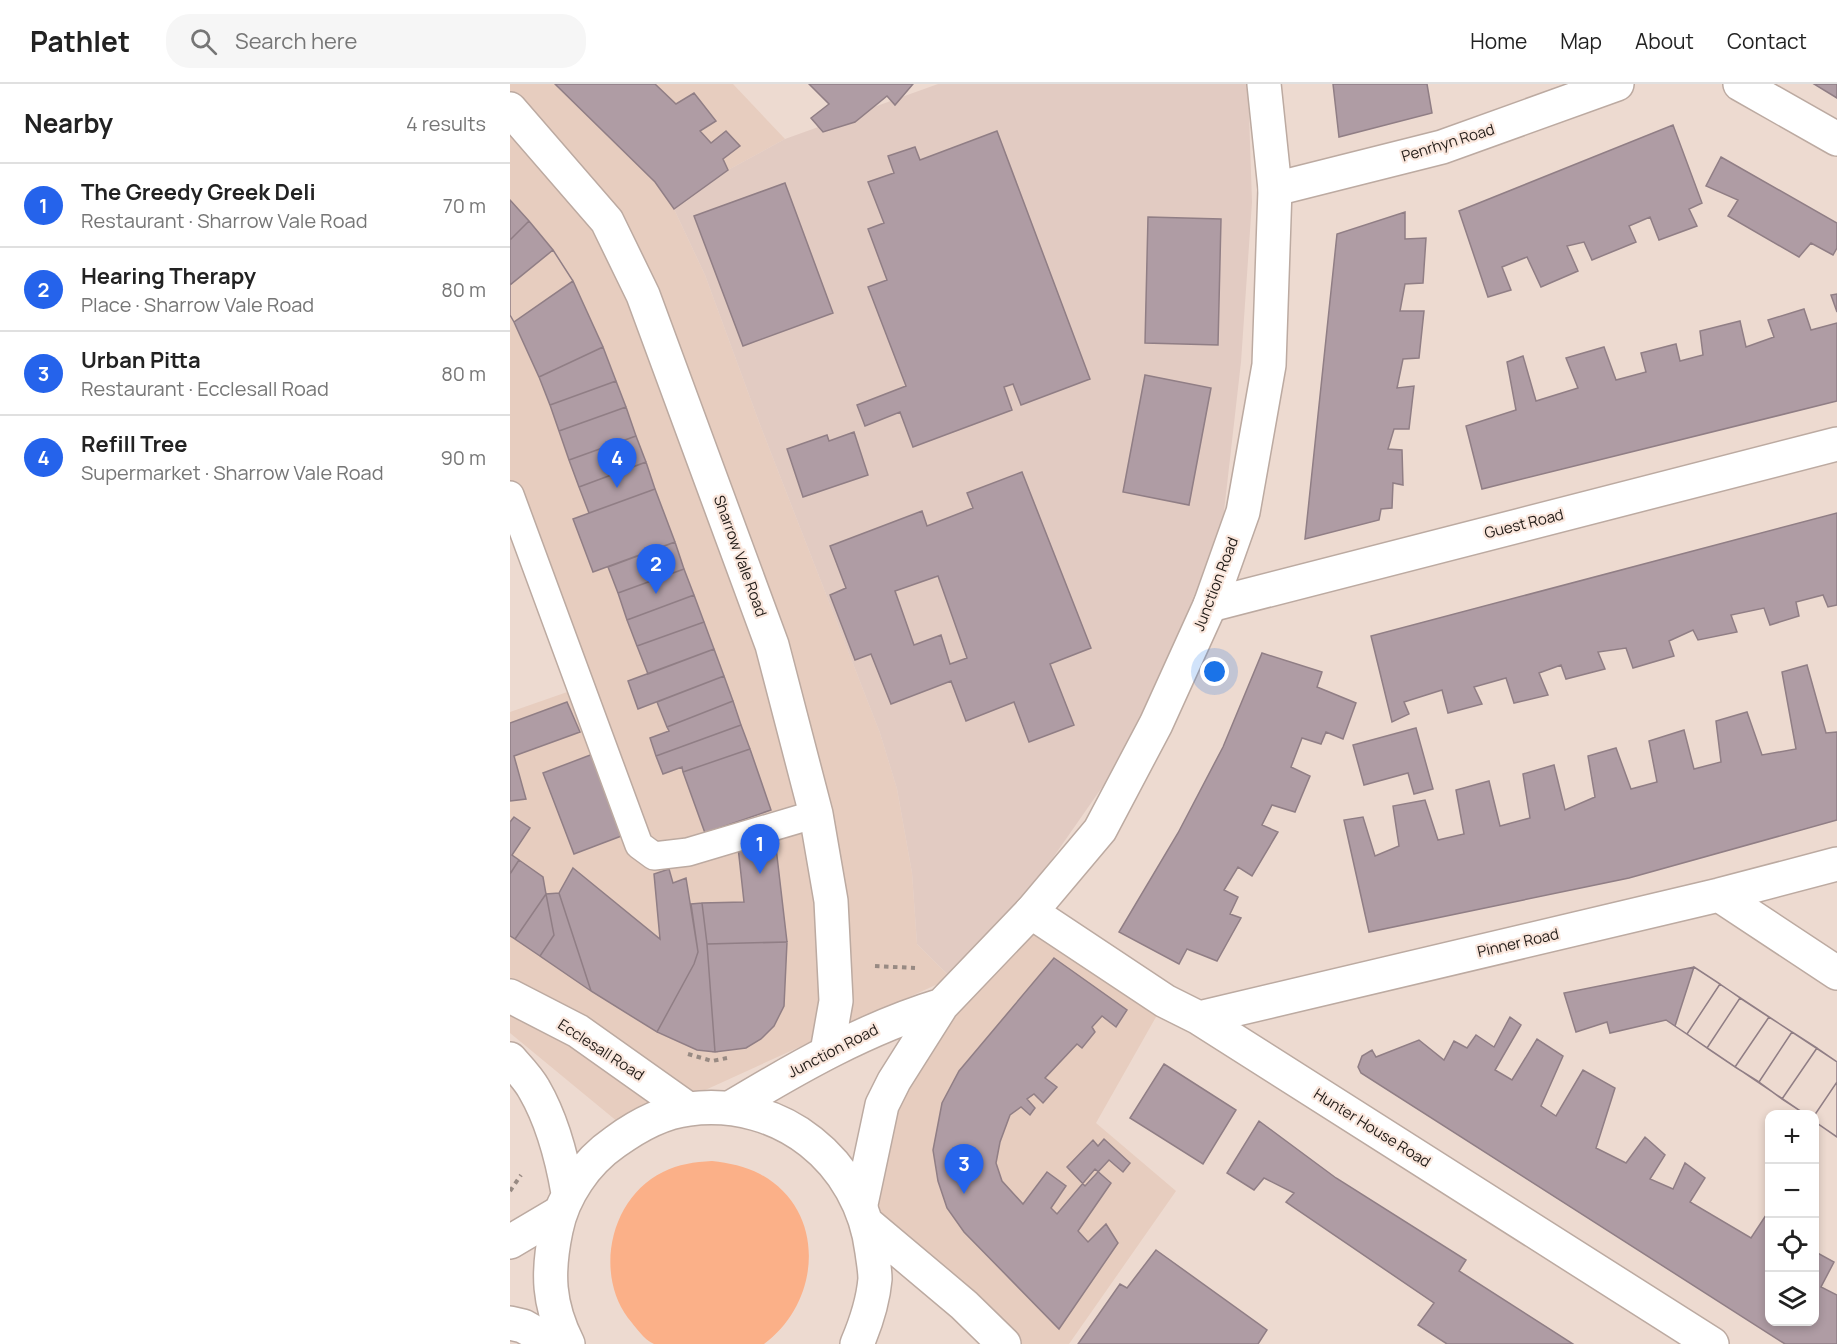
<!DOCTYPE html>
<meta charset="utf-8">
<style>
body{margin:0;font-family:Manrope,sans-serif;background:#f6f6f6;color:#222}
.controls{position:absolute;right:18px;bottom:18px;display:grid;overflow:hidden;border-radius:12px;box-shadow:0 3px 9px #0003}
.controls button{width:54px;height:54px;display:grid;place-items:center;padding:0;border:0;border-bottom:2px solid #e0e0e0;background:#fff;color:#222;font:30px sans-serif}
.you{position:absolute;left:705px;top:588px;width:21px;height:21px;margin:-15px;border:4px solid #fff;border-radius:50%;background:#1a73e8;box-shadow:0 0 0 9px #1a73e833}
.badge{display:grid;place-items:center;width:39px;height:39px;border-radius:50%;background:#2563eb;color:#fff;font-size:20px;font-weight:700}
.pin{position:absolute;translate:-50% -50px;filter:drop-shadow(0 2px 3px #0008)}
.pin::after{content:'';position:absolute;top:32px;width:21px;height:18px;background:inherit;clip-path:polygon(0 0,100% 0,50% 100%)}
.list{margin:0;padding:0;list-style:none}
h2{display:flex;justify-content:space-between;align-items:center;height:78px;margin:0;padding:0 24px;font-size:26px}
h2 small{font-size:20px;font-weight:400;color:#767676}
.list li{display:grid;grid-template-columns:39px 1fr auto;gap:18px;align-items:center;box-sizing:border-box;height:84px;padding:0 24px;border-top:2px solid #e0e0e0}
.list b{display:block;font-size:22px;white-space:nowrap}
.list p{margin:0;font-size:20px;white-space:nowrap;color:#767676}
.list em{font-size:20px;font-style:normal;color:#767676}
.icon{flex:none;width:33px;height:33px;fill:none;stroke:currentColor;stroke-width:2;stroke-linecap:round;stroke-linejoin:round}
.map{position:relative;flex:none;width:1327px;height:1260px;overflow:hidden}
header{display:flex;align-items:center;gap:36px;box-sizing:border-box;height:84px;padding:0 30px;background:#fff;border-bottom:2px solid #e0e0e0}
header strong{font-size:28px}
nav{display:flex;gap:33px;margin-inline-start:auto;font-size:21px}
.search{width:420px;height:54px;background:#f6f6f6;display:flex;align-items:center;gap:15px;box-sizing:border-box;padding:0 21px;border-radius:24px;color:#767676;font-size:22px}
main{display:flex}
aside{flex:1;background:#fff}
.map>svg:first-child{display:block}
</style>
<header>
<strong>Pathlet</strong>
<div class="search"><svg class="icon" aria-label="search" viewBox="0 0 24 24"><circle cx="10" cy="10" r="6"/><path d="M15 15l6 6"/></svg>Search here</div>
<nav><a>Home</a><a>Map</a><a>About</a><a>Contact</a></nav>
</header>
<main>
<aside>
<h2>Nearby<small>4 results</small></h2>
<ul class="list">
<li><span class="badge">1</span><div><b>The Greedy Greek Deli</b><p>Restaurant · Sharrow Vale Road</p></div><em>70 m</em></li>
<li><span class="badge">2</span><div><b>Hearing Therapy</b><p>Place · Sharrow Vale Road</p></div><em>80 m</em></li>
<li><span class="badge">3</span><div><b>Urban Pitta</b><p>Restaurant · Ecclesall Road</p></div><em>80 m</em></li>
<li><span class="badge">4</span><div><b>Refill Tree</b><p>Supermarket · Sharrow Vale Road</p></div><em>90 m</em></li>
</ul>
</aside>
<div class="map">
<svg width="1327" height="1260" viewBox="0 0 1327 1260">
<rect width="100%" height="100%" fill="#eddad0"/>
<path fill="#e7cdbf" d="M0,0H223L275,55L218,86L164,125L195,191L249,338L370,649L387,705L402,789L407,860L441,894L114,1043L0,949V628L63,606L0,442Z
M521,828L655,917L586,1039L666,1107L559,1260H494L359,1141L372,1021Z"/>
<path fill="#e2cbc2" d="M428,0H738L742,118L731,278L712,445L632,646L510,821L441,894L407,860L402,789L387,705L370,649L249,338L195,191L164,125L218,86L275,55Z"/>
<path fill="#fbb088" d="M202,1077C219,1079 235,1082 250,1090C318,1127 311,1218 254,1260C225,1260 196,1260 167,1260C161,1260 150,1260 144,1260C134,1256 125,1242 118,1234C84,1188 101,1113 153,1088C169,1080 184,1078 202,1077Z"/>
<path fill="#af9ca4" stroke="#907e85" stroke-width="1.5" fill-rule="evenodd" d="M45,0H145L166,20L184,9L206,37L190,47L201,59L216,47L230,62L213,75L218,86L164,125L145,98Z
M299,0H403L385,21L377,12L345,38L313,48L301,34L319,20Z
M823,0H917L922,29L829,53Z
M1304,0H1327V14Z
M1163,41L1192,119L1179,125L1187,142L1149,156L1140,133L1119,142L1126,158L1082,176L1074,158L1057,162L1068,187L1031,203L1017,173L992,183L1001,206L978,213L949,127Z
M487,47L580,295L511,321L503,300L494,303L502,326L403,363L390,328L355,342L347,321L396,302L358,203L377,196L358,145L374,139L358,98L384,89L378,72L405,63L410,76Z
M1211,73L1327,139V164L1323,171L1301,159L1289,173L1218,132L1228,116L1196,102Z
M275,99L323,229L233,262L184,132Z
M0,116L19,137L0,156Z
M895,128V155L916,154L913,199L895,200L890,227H914L909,274L893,275L887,304L904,302L899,345H884L878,365L892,366L893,401L883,399L882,424L871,425L869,436L795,455L827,150Z
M638,133L711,135L708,261L635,259Z
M19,137L43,166L0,201V156Z
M43,166L63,197L4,238L0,231V201Z
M43,166L63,197L4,238L0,231V201Z
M63,197L93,263L29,293L4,238Z
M1327,210V228L1321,211Z
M1294,225L1301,246L1327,239V317L972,405L956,342L1006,326L997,278L1013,272L1026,317L1068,304L1056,274L1094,263L1106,296L1136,288L1131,269L1166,260L1170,277L1193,271L1190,247L1230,237L1236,263L1264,253L1258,236Z
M93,263L106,297L40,321L29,293Z
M635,291L701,304L679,421L613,408Z
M106,297L116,323L49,347L40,321Z
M116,323L126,352L59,376L49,347Z
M344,348L358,391L293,413L277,365L317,351L319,357Z
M126,352L136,378L69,403L59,376Z
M136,378L145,405L79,429L69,403Z
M512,388L581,564L540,580L564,641L519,658L504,618L456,637L441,597L381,620L361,570L345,576L320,511L336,504L320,462L412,427L417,442L463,424L457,409ZM428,492L457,574L440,580L431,551L404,561L385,507Z
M145,405L165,458L83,488L63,435Z
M1327,429V521L1318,523L1313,511L1286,518L1289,532L1260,541L1254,524L1221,531L1227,548L1188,556L1183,546L1159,557L1164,572L1123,584L1116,564L1088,568L1095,585L1056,595L1051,581L1029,589L1038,611L1004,619L996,594L964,603L972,620L938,629L932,606L894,618L899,630L882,638L861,552Z
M165,458L174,485L108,509L98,483Z
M174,485L184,511L117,536L108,509Z
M184,511L194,538L127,562L117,536Z
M194,538L204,565L138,590L127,562Z
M204,565L214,592L128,625L118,597Z
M752,569L812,588L807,603L846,619L833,655L816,648L811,660L792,654L781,683L800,692L785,728L762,721L752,741L768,748L742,792L728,783L714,806L728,813L720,830L731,834L707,877L677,865L669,880L609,848L668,749L713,663Z
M1297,581L1316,649L1327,648V736L1119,794L859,848L834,736L853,733L865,772L889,762L883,722L915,716L928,756L954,750L946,706L979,697L990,742L1020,734L1013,690L1044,681L1055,726L1085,713L1078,672L1106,664L1121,705L1147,698L1139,657L1174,646L1184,685L1211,678L1206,637L1237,628L1252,671L1286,665L1272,588Z
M214,592L223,617L157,643L147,618Z
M223,617L231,641L146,672L140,654L159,647L157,643Z
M57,618L70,648L4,672L16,715L0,717V639Z
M231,641L240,665L173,688L172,683L153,690L146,672Z
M906,644L923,705L904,710L898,689L854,701L843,661Z
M240,665L261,726L195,749L173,688Z
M83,670L114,751L64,770L33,689Z
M4,733L20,744L2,771L9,776L0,790V738Z
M265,755L277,858L197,860L192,819L234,818L228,763Z
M9,776L33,793L36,810L5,855L0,852V790Z
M63,784L150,855L144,790L159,785L163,799L176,794L188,868L184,880L147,948L81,907L49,809Z
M49,809L81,907L30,872L44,851L36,810Z
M36,810L44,851L30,872L5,855Z
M192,819L197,860L205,968L187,966L147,948L184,880L188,868L181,820Z
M277,858L274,922L264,942L251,955L236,964L205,968L197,860Z
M544,874L617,926L606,943L592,932L582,943L585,948L572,964L567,960L535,994L547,1003L533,1019L524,1010L517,1015L525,1024L520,1031L511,1023L500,1031L490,1058L486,1079L492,1097L513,1120L537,1088L556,1102L541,1124L547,1130L585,1085L601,1099L568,1147L578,1158L596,1140L608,1159L549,1245L454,1148L437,1124L428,1097L423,1066L432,1019L449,987Z
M1184,883L1327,978V1053L1304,1037V1030H1295L1156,936L1100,949L1097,938L1066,948L1054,909Z
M1184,883L1210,900L1177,950L1165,942Z
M1210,900L1230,914L1197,964L1177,950Z
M1230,914L1259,933L1225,983L1197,964Z
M1000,933L1011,941L985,986L1002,996L1027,955L1053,972L1031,1022L1046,1032L1073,986L1105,1004L1086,1064L1116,1079L1135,1053L1155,1071L1140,1095L1163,1105L1175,1079L1195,1094L1180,1118L1241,1154L1260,1125L1257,1168L1260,1169V1238H1304V1167L1324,1178L1311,1203L1327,1211V1260H1275L851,989L848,983L852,972L862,966L866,973L909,956L934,976L944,957L957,964L966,951L984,963Z
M1259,933L1282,948L1249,998L1225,983Z
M1282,948L1307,964L1272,1015L1249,998Z
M1307,964L1327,978V998L1304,1032L1295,1030L1272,1015Z
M654,980L726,1026L693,1080L620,1034Z
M1327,998V1053L1304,1037V1032Z
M749,1037L826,1094L956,1176L949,1187L1063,1260H937L908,1241L924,1219L776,1118L784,1109L754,1094L744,1106L717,1089Z
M594,1055L620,1079L613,1088L599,1076L575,1102L557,1083L583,1056L588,1062Z
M646,1166L757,1246L748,1260H568L610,1200L617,1204Z"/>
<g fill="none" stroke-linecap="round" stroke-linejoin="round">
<defs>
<path id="service" d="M0,411L129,761L144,772L178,768L306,730"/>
<path id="minor" d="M1230,0L1327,55
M765,105L932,63L1107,0
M700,521L1327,360
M1209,811L1327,889
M521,828L655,917L689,934L1202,1260
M689,934L1209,811L1327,780"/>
<path id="tertiary" d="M0,25L97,137L133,211L262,561L306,730L321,817L326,917L317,968
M220,1024C288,983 356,944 432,921
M351,1120L372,1021L384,997L432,921L521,828L590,746L646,640L700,521L733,428L759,281L765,105L754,0"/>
<path id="secondary" d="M0,1158L49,1129
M0,1239L13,1242L45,1260"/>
<path id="primary" d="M0,912L68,947L178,1025
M0,975C8,984 18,994 24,1005C42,1036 52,1074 58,1109
M359,1141L454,1221L494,1260
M58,1260C38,1220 37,1189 46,1146C53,1111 76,1078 105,1058C127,1042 152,1028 179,1025C271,1013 351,1077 362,1168C363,1176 365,1186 365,1195C363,1218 356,1239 347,1260"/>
</defs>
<use href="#service" stroke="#bcaaa1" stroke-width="30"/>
<use href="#minor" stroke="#bcaaa1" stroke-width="36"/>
<use href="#tertiary" stroke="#bcaaa1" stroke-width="36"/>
<use href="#secondary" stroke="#bcaaa1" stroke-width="36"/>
<use href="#primary" stroke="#bcaaa1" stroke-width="36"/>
<path stroke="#988a83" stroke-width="4" stroke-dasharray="4.5 4.5" stroke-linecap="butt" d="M365,882L405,884
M178,970L202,977L217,974
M0,1107L11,1091"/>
<use href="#service" stroke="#fff" stroke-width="27"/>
<use href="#minor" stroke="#fff" stroke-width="33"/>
<use href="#tertiary" stroke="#fff" stroke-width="33"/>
<use href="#secondary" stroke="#fff" stroke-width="33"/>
<use href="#primary" stroke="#fff" stroke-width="33"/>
</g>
<g text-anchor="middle" stroke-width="4.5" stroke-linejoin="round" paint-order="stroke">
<g font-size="15" fill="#211b17" stroke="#fae7dd">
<text transform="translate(938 59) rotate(-17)" y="5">Penrhyn Road</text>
<text transform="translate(1014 440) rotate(-14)" y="5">Guest Road</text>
<text transform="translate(230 472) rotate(70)" y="5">Sharrow Vale Road</text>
<text transform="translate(706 500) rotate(-69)" y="5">Junction Road</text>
<text transform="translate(1008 859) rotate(-13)" y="5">Pinner Road</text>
<text transform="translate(91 966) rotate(33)" y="5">Ecclesall Road</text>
<text transform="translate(323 967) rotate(-27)" y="5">Junction Road</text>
<text transform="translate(862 1044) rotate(32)" y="5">Hunter House Road</text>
</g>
</g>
</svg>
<div class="controls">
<button>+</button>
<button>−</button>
<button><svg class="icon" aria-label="locate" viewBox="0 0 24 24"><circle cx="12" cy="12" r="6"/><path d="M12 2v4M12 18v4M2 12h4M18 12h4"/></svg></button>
<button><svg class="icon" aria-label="layers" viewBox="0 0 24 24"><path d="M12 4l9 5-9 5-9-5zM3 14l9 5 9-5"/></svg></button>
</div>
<div class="you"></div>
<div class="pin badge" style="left:250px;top:790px">1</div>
<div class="pin badge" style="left:146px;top:510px">2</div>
<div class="pin badge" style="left:454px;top:1110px">3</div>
<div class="pin badge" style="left:107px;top:404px">4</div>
</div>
</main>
